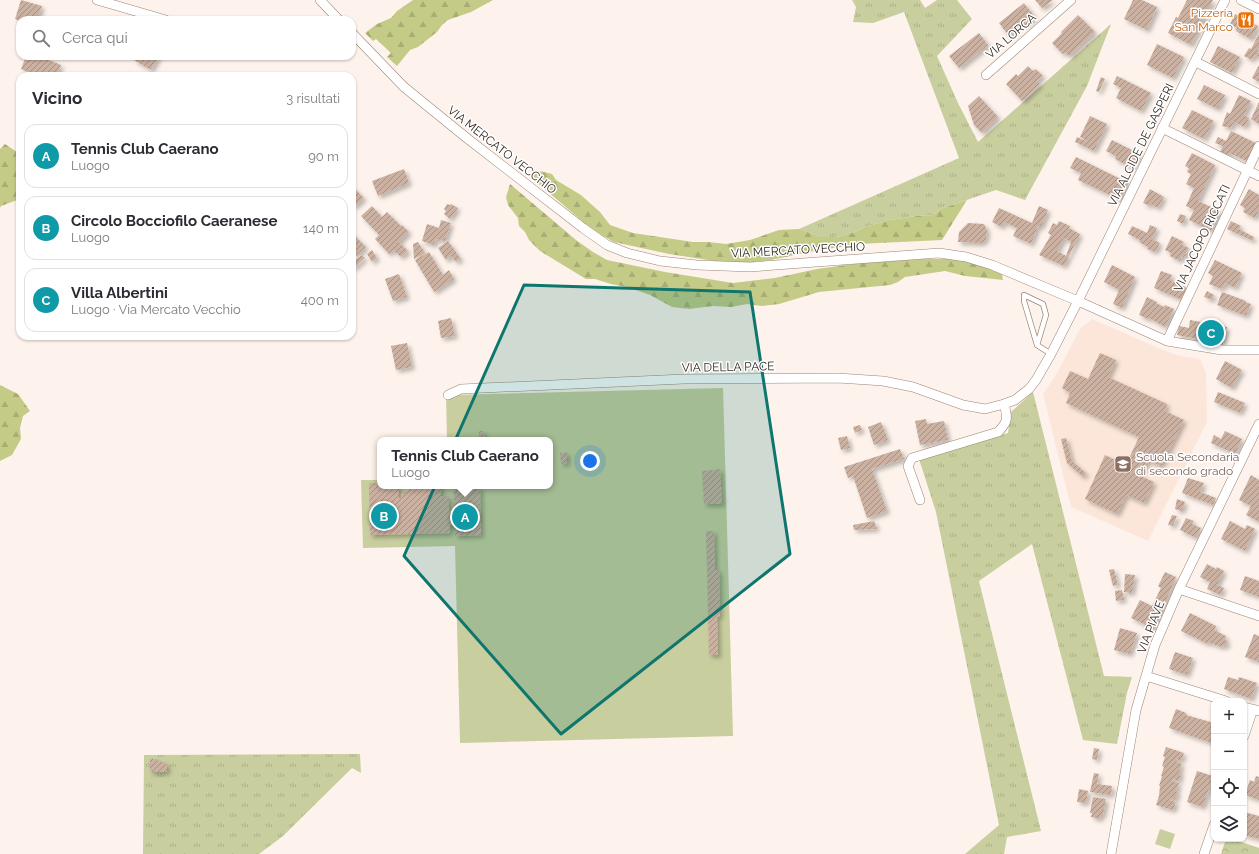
<!DOCTYPE html>
<html lang="it">
<meta charset="utf-8">
<style>
body{margin:0;font-family:Raleway,sans-serif;background:#f7f7f7;color:#2b2b33}
.controls{position:absolute;right:12px;bottom:12px;display:grid;overflow:hidden;border-radius:8px;box-shadow:0 1px 3px #0004}
.controls button{width:36px;height:36px;display:grid;place-items:center;padding:0;border:0;border-bottom:1px solid #e1e1e2;background:#fff;color:#2b2b33;font:20px sans-serif}
.you{position:absolute;left:590px;top:461px;width:14px;height:14px;margin:-10px;border:3px solid #fff;border-radius:50%;background:#1a73e8;box-shadow:0 0 0 6px #1a73e833}
.badge{display:grid;place-items:center;width:26px;height:26px;border-radius:50%;background:#7c3aed;color:#fff;font-size:13px;font-weight:700}
.pin{position:absolute;translate:-50% -50%;border:2px solid #fff;box-shadow:0 1px 4px #0006}
.popup{position:absolute;left:377px;top:437px;width:176px;height:52px;box-sizing:border-box;display:grid;place-content:center;border-radius:8px;background:#fff;filter:drop-shadow(0 1px 3px #0005);font-size:13px;white-space:nowrap;color:#7c7c81}
.popup b{font-size:15px;color:#2b2b33}
.popup::after{content:'';position:absolute;left:50%;top:100%;margin-left:-8px;border:8px solid transparent;border-top-color:#fff}
.list{margin:0;padding:0;list-style:none}
h2{display:flex;justify-content:space-between;align-items:center;height:52px;margin:0;padding:0 16px;font-size:17px}
h2 small{font-size:13px;font-weight:400;color:#7c7c81}
.list li{display:grid;grid-template-columns:26px 1fr auto;gap:12px;align-items:center;box-sizing:border-box;height:64px;margin:0 8px 8px;padding:0 8px;border:1px solid #e1e1e2;border-radius:12px}
.list b{display:block;font-size:15px;white-space:nowrap}
.list p{margin:0;font-size:13px;white-space:nowrap;color:#7c7c81}
.list em{font-size:13px;font-style:normal;color:#7c7c81}
.icon{flex:none;width:22px;height:22px;fill:none;stroke:currentColor;stroke-width:2;stroke-linecap:round;stroke-linejoin:round}
.map{position:relative;flex:none;width:1259px;height:854px;overflow:hidden}
.search{position:absolute;background:#fff;box-shadow:0 1px 3px #0004;left:16px;top:16px;width:340px;height:44px;display:flex;align-items:center;gap:10px;box-sizing:border-box;padding:0 14px;border-radius:12px;color:#7c7c81;font-size:15px}
.panel{position:absolute;background:#fff;box-shadow:0 1px 3px #0004;left:16px;top:72px;width:340px;height:268px;border-radius:12px}
.map>svg:first-child{display:block}
</style>
<div class="map">
<svg width="1259" height="854" viewBox="0 0 1259 854">
<defs>
<pattern id="grass-tufts" width="24" height="20" patternUnits="userSpaceOnUse"><rect width="24" height="20" fill="#c8ce9e"/><path d="M3 7l-1-3M5 7V3M7 7l1-3M15 17l-1-3M17 17v-4M19 17l1-3" fill="none" stroke="#acb188"/></pattern>
<pattern id="forest-firs" width="22" height="20" patternUnits="userSpaceOnUse"><rect width="22" height="20" fill="#c3cb86"/><path d="M5 1l3.5 6h-7zM16 11l3.5 6h-7z" fill="#a8ae73"/></pattern>
<pattern id="park-crowns" width="20" height="18" patternUnits="userSpaceOnUse"><rect width="20" height="18" fill="#c8ce9e"/><path d="M2 6a3 3 0 1 1 6 0M12 15a3 3 0 1 1 6 0" fill="none" stroke="#acb188"/></pattern>
<pattern id="building-hatch" width="6" height="6" patternUnits="userSpaceOnUse"><rect width="6" height="6" fill="#cbb1a1"/><path d="M-1 1l2-2M0 6l6-6M5 7l2-2" fill="none" stroke="#a59083"/></pattern>
<filter id="shadow"><feDropShadow dx="3" dy="3" stdDeviation="2" flood-color="#0004"/></filter>
</defs>
<rect width="100%" height="100%" fill="#fef3ec"/>
<path fill="#fbe6d9" d="M1092,319L1165,351L1181,356L1200,359L1206,373L1207,422L1148,541L1071,507L1043,394L1056,375L1080,329Z"/>
<path fill="url(#grass-tufts)" d="M852,0H920L925,8L937,0H957L972,19L937,56L958,103L978,142L1111,24L1087,86L1025,200L996,190L940,209L934,215L916,216L890,220L865,227L855,232L842,236L834,237H821L799,229L959,158L904,12L873,23L853,22L856,7Z
M1033,392L1104,676L1132,677L1127,693L1117,744L1083,740L1032,544L979,581L1041,831L1007,837L1004,854H965L999,825L936,512L919,459L1008,433L1011,412Z
M360,754L361,773L352,768L283,836L259,854H143L144,755Z"/>
<path fill="url(#forest-firs)" d="M413,0H493L471,12L448,20L442,25L437,32L418,47L410,50L397,66L387,57L391,53L376,39L373,41L365,33L377,24L391,18L397,11Z
M5,144L20,154V199L1,206L0,208V149Z
M540,171L552,174L556,180L581,195L600,212L610,225L633,233L693,242H708L726,244L750,240L779,230L799,229L821,237H834L842,236L855,232L865,227L890,220L916,216L934,215L940,209L967,200L942,240L858,244L814,251L771,260L734,264L669,254L614,242L603,236L587,225L528,175Z
M510,184L576,240L593,252L607,260L665,272L733,283L775,278L817,269L860,263L923,259H961L974,262L1002,274L1003,280L965,276L945,271L905,277L898,282L890,285L819,292L779,304L762,306L747,304L731,307L713,306L689,309L672,307L650,295L627,287L611,284L595,279H586L540,251L529,240L525,232L519,226L518,218L508,205L506,197Z
M0,385L18,394L30,411L23,416L20,428L21,439L12,455L0,461Z"/>
<path fill="url(#park-crowns)" d="M1226,839H1233L1259,848V854H1221Z"/>
<path fill="#c8ce9e" d="M723,388L733,736L460,743L455,546L363,548L361,480H380V486H550V440H447L446,395Z
M1160,829L1175,834L1170,849L1155,844Z"/>
<path fill="url(#building-hatch)" fill-rule="evenodd" filter="url(#shadow)" d="M21,0L42,6L37,20L20,21L15,19Z
M1035,0H1053L1042,8Z
M1133,0H1142L1157,7L1147,30L1124,19Z
M1187,0H1213L1191,45L1168,33L1176,17L1178,18Z
M1024,3L1035,17L1024,26L1021,22L1014,27L1017,30L1009,36L999,23Z
M1235,14L1258,26L1251,39L1236,31L1237,28L1230,24Z
M1078,15L1095,32L1069,56L1065,52L1063,54L1052,43L1062,33L1061,32Z
M979,33L988,45L959,68L949,56Z
M1259,34V48L1257,52L1259,53V57L1255,55L1252,60L1244,56L1249,48L1251,49Z
M1157,44L1184,57L1173,78L1147,65Z
M1218,46L1240,57L1232,73L1210,62Z
M26,56H39L61,65L56,76H37L21,69Z
M136,56H159L151,70L134,60Z
M1259,65V82L1252,78Z
M1028,66L1033,71L1036,69L1043,76L1037,81L1040,84L1022,101L1006,84L1016,74L1018,76Z
M1117,76L1151,93L1141,111L1116,98L1121,88L1113,84Z
M1101,77L1105,79L1099,92L1096,91Z
M1204,85L1225,95L1218,109L1197,99Z
M1239,95L1251,101L1244,115L1249,118L1245,127L1227,119L1234,122L1231,128L1222,126L1227,112L1230,114Z
M979,96L998,117L982,133L974,125L968,106Z
M1259,102V124L1251,119Z
M1192,110L1214,121L1204,139L1182,128Z
M1090,116L1107,124L1094,151L1075,142L1077,137L1090,143L1080,137Z
M1231,131L1258,144L1249,162L1229,153L1227,155L1220,152L1223,146L1215,143L1218,137L1226,141Z
M1112,140L1140,154L1132,168L1115,159L1116,156L1106,151Z
M1192,153L1215,165L1198,201L1220,211L1211,231L1189,220L1194,210L1186,206L1194,188L1186,184L1191,174L1187,172L1189,168L1185,166Z
M1076,157L1129,183L1120,200L1078,180L1081,173L1070,168Z
M404,169L409,183L378,196L372,181Z
M352,186L364,198L354,207L352,205Z
M1150,189L1164,197L1158,208L1151,204L1150,206L1143,203Z
M1249,189L1259,195V210L1255,218L1243,212L1245,208L1240,205Z
M447,204L450,205L451,204L458,208L450,219L444,214L446,211L444,209Z
M372,206L382,217L387,212L401,226L402,225L409,232L399,242L408,251L401,257L393,250L389,254L375,239L379,235L361,216Z
M1039,206L1048,210L1041,227L1038,226L1031,244L1013,236L1017,228L1004,222L1002,227L992,222L999,208L1032,223Z
M1180,214L1186,216L1183,224L1177,221Z
M441,220L451,223L445,241L436,239L434,245L422,241L427,224L439,228Z
M1059,221L1070,226L1069,228L1080,234L1064,266L1039,255L1051,235L1048,233L1053,223L1057,225ZM1064,238L1071,242L1066,256L1057,251Z
M1231,221L1241,226L1239,229L1254,237L1253,241L1227,229Z
M968,223L984,224L987,230L986,239L982,243L958,242L959,232Z
M1150,225L1157,228L1152,239L1160,243L1155,252L1147,249L1148,247L1139,242L1140,240L1128,234L1132,226L1147,233Z
M352,233L366,247L356,256L352,252Z
M1172,236L1184,242L1182,245L1189,248L1184,257L1182,256L1180,261L1170,256L1171,253L1165,250Z
M448,241L461,259L456,262L451,256L446,260L438,248Z
M418,242L425,253L414,259L413,244Z
M372,250L377,258L372,262L367,254Z
M429,252L443,275L449,270L454,279L434,292L415,260Z
M362,255L365,258L354,268L352,267V262Z
M1215,260L1242,273L1235,288L1225,283L1222,289L1209,284L1213,276L1208,273Z
M1112,265L1135,277L1122,308L1113,304L1119,290L1104,282Z
M1161,271L1172,275L1170,280L1187,288L1182,300L1154,288Z
M399,274L407,297L393,301L385,279Z
M1207,291L1214,295L1212,300L1204,297Z
M1222,292L1246,301L1245,302L1251,304L1246,316L1217,305Z
M1147,297L1157,302L1156,303L1164,307L1165,305L1174,309L1165,327L1149,318L1148,319L1139,315Z
M451,318L455,336L441,338L438,321Z
M1190,320L1227,327L1223,344L1177,335L1179,326L1189,328Z
M407,343L412,367L396,370L391,346Z
M1100,353L1116,360L1108,377L1167,404L1165,411L1184,420L1161,466L1148,460L1140,476L1154,482L1144,503L1126,495L1117,514L1085,499L1105,455L1126,465L1139,437L1066,403L1070,393L1062,388L1070,371L1088,379Z
M1225,361L1242,370L1232,388L1216,379Z
M1218,392L1245,403L1240,413L1214,402Z
M926,419L927,424L944,421L948,440L920,445L915,421Z
M881,422L888,440L874,445L868,427Z
M860,425L862,430L855,433L853,427Z
M479,431H484L485,440H479Z
M1225,431L1242,439L1235,454L1211,443L1214,435L1221,439Z
M847,436L850,448L841,450L838,438Z
M1066,438L1072,461L1086,473L1083,477L1067,463L1061,439Z
M900,449L904,459L872,469L887,511L867,518L853,476L848,478L844,467Z
M567,452V463L561,464L560,453Z
M720,469L722,504H704L702,471Z
M1251,475L1259,480V522L1246,515L1251,506L1239,500Z
M1188,478L1204,483L1200,492L1216,498L1213,505L1182,493Z
M369,483H380V486H399V498H401V492L409,491V486H441V497L449,496V509H454V487H480L481,535L455,536V525H450V533L370,535Z
M1177,499L1185,502L1182,511L1175,509Z
M1172,515L1177,516L1173,526L1168,525Z
M1186,518L1194,521L1192,524L1201,528L1196,538L1180,530Z
M874,521L877,529L854,530L853,525Z
M1230,521L1245,529L1247,525L1255,529L1245,551L1221,539Z
M706,531H714L715,570H719L720,616L717,617L718,655H709Z
M1207,564L1216,569L1217,567L1224,571L1217,585L1224,588L1220,595L1207,589L1210,582L1200,577Z
M1114,569L1118,585L1113,586L1109,570Z
M1165,572L1176,577L1154,629L1131,618L1140,600L1152,606L1161,588L1158,586Z
M1125,574L1135,575L1132,593L1124,592Z
M1245,576L1259,581V597L1240,590Z
M1122,590L1124,600L1116,601L1115,591Z
M1190,613L1216,626L1214,630L1226,636L1225,640L1228,642L1225,647L1222,645L1221,647L1208,642V644L1181,631Z
M1120,628L1137,633L1130,654L1114,650Z
M1254,634L1259,636V662L1245,657Z
M1175,652L1193,658L1187,675L1169,669Z
M1228,677L1238,680L1239,677L1257,683L1251,699L1224,689Z
M1176,709L1186,713V715L1214,723V744L1169,728Z
M1166,747L1184,753L1181,761L1176,759V762L1182,764L1179,772H1181L1179,781L1173,779L1172,781L1179,783L1176,791L1178,792L1175,800L1170,798L1169,800L1176,802L1173,810L1156,805L1159,796L1160,786H1159L1162,776H1161L1164,767L1162,766L1165,757L1163,756Z
M1094,748L1099,749L1097,760L1092,759Z
M150,759H157L158,762H165V764H167V772H150Z
M1197,771L1213,776L1203,807L1187,802Z
M1094,773L1099,774L1097,784L1112,786L1111,795L1090,792Z
M1256,776L1259,777V800L1245,795L1250,780L1254,782Z
M1079,789L1088,791L1086,803L1077,802Z
M1093,797L1106,799L1103,815H1101L1100,819L1091,817L1092,813H1090Z
M1244,812L1259,816V839L1244,835Z"/>
<g fill="none" stroke-linecap="round" stroke-linejoin="round">
<defs>
<path id="service" d="M1037,345L1024,301V295L1043,304L1046,315L1037,345L1051,354"/>
<path id="minor" d="M97,0L166,20
M320,0L339,20
M1241,0L1259,9
M352,33L404,87L468,139L583,228L607,245L627,253L660,261L697,265L750,267L939,253L966,257L992,265L1078,301L1167,341L1222,350H1259
M1196,62L1259,94
M986,75L1071,0
M1162,128L1259,176
M1167,341L1259,146
M448,395L461,389L684,379L838,378L883,381L913,387L963,405L985,409L1004,404L1015,400L1029,389L1036,380L1051,354L1078,301L1225,0
M920,500L908,466L912,458L998,432C1008,422 1008,418 1004,404
M1179,589L1259,616
M1146,676L1226,701
M1244,707L1259,711
M1244,736L1253,709
M1111,854L1136,710L1155,645L1179,589L1259,424
M1204,854L1214,825"/>
</defs>
<use href="#service" stroke="#9c8474" stroke-width="6"/>
<use href="#minor" stroke="#9c8474" stroke-width="10"/>
<use href="#service" stroke="#fff" stroke-width="4.5"/>
<use href="#minor" stroke="#fff" stroke-width="9"/>
</g>
<path fill="#0f766e" fill-opacity="0.2" stroke="#0f766e" stroke-width="3" stroke-linejoin="round" d="M524,285L750,292L790,554L561,734L404,556Z"/>
<defs>
<symbol id="restaurant-square" viewBox="-11 -11 22 22"><rect x="-9" y="-9" width="18" height="18" rx="4" fill="#e8710a" stroke="#fff"/><path d="M-5-6h1v4h1v-4h1v4h1v-4h1v5L-1.5 .5V6h-2V.5L-5-1ZM5-6V6H3V1.5H1.5Q1.5-4 5-6Z" fill="#fff"/></symbol>
<symbol id="school-square" viewBox="-11 -11 22 22"><rect x="-9" y="-9" width="18" height="18" rx="4" fill="#8d6e63" stroke="#fff"/><path d="M0-5L7-2L0 1L-7-2ZM-4 1L0 2.5L4 1V4Q0 6-4 4Z" fill="#fff"/></symbol>
</defs>
<g fill-rule="evenodd">
<use href="#restaurant-square" x="1236" y="10" width="20" height="20"/>
<use href="#school-square" x="1113" y="454" width="20" height="20"/>
</g>
<g text-anchor="middle" stroke-width="3" stroke-linejoin="round" paint-order="stroke">
<g font-size="12" fill="#c56008" stroke="#fff" text-anchor="end">
<text x="1233" y="17">Pizzeria<tspan x="1233" dy="14">San Marco</tspan></text>
</g>
<g font-size="12" fill="#312720" stroke="#fff">
<text transform="translate(1011 36) rotate(-41)" y="4">VIA LORCA</text>
<text transform="translate(1141 145) rotate(-64)" y="4">VIA ALCIDE DE GASPERI</text>
<text transform="translate(502 150) rotate(38)" y="4">VIA MERCATO VECCHIO</text>
<text transform="translate(1202 238) rotate(-65)" y="4">VIA JACOPO RICCATI</text>
<text transform="translate(798 250) rotate(-3)" y="4">VIA MERCATO VECCHIO</text>
<text transform="translate(728 367) rotate(-1)" y="4">VIA DELLA PACE</text>
<text transform="translate(1151 627) rotate(-69)" y="4">VIA PIAVE</text>
</g>
<g font-size="12" fill="#785e54" stroke="#fff" text-anchor="start">
<text x="1136" y="461">Scuola Secondaria<tspan x="1136" dy="14">di secondo grado</tspan></text>
</g>
</g>
</svg>
<div class="controls">
<button>+</button>
<button>−</button>
<button><svg class="icon" aria-label="locate" viewBox="0 0 24 24"><circle cx="12" cy="12" r="6"/><path d="M12 2v4M12 18v4M2 12h4M18 12h4"/></svg></button>
<button><svg class="icon" aria-label="layers" viewBox="0 0 24 24"><path d="M12 4l9 5-9 5-9-5zM3 14l9 5 9-5"/></svg></button>
</div>
<div class="you"></div>
<div class="pin badge" style="left:465px;top:517px;background:#0f9aa8">A</div>
<div class="popup"><b>Tennis Club Caerano</b>Luogo</div>
<div class="pin badge" style="left:384px;top:516px;background:#0f9aa8">B</div>
<div class="pin badge" style="left:1211px;top:333px;background:#0f9aa8">C</div>
<div class="search"><svg class="icon" aria-label="search" viewBox="0 0 24 24"><circle cx="10" cy="10" r="6"/><path d="M15 15l6 6"/></svg>Cerca qui</div>
<section class="panel">
<h2>Vicino<small>3 risultati</small></h2>
<ul class="list">
<li><span class="badge" style="background:#0f9aa8">A</span><div><b>Tennis Club Caerano</b><p>Luogo</p></div><em>90 m</em></li>
<li><span class="badge" style="background:#0f9aa8">B</span><div><b>Circolo Bocciofilo Caeranese</b><p>Luogo</p></div><em>140 m</em></li>
<li><span class="badge" style="background:#0f9aa8">C</span><div><b>Villa Albertini</b><p>Luogo · Via Mercato Vecchio</p></div><em>400 m</em></li>
</ul>
</section>
</div>
